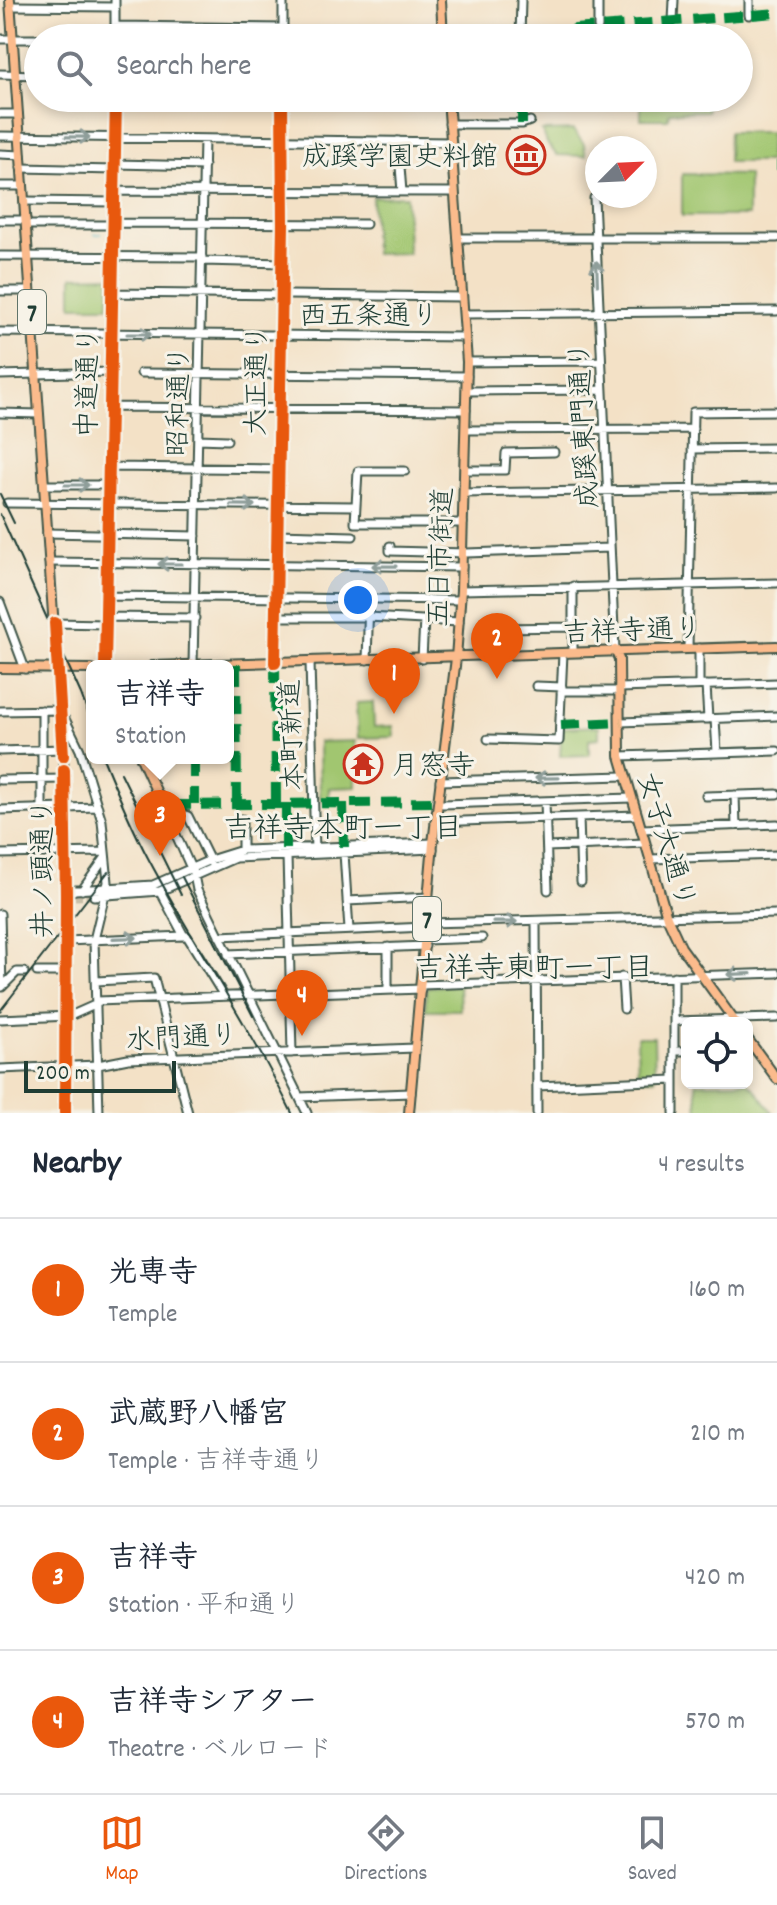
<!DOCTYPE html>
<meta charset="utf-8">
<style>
body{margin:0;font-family:Dekko,"Klee One",sans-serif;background:#f6f6f7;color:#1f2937}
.controls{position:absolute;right:24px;bottom:24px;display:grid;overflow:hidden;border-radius:12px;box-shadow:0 4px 12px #0003}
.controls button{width:72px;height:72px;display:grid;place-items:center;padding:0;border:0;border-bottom:2px solid #e0e1e3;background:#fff;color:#1f2937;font:40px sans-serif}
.compass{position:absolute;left:585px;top:136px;width:72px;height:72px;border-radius:50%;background:#fff;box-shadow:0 4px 12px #0003;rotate:66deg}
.scale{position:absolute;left:24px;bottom:20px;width:152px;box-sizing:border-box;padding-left:8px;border:4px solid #1f3d34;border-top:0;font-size:22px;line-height:28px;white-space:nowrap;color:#1f3d34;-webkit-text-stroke:6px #f7f3e8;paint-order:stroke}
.you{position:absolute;left:358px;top:600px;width:28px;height:28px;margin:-20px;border:6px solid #fff;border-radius:50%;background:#1a73e8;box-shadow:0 0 0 12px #1a73e833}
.badge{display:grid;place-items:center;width:52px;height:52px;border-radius:50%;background:#ea580c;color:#fff;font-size:26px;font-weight:700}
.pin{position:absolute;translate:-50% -66px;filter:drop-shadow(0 2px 4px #0008)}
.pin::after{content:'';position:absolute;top:42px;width:28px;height:24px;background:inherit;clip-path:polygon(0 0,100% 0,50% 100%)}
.popup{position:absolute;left:86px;top:660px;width:148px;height:104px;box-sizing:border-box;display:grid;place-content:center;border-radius:12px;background:#fff;filter:drop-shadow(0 2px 6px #0005);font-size:26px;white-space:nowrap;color:#747a83}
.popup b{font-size:30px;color:#1f2937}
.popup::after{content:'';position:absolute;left:50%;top:100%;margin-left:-16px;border:16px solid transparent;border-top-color:#fff}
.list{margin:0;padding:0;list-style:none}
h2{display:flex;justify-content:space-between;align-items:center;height:104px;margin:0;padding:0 32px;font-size:34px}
h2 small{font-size:26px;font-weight:400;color:#747a83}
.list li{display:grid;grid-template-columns:52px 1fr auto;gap:24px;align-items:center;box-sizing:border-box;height:144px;padding:0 32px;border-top:2px solid #e0e1e3}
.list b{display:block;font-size:30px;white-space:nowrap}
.list p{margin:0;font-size:26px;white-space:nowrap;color:#747a83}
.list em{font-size:26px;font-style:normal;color:#747a83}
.icon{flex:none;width:44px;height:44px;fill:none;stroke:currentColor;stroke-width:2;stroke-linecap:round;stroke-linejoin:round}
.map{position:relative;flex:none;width:777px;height:1113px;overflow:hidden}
.search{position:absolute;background:#fff;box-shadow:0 4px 12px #0003;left:24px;right:24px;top:24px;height:88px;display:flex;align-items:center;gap:20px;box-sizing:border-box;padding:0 28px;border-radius:44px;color:#747a83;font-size:30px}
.sheet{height:680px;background:#fff}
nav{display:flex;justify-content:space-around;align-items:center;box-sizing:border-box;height:112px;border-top:2px solid #e0e1e3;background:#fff;font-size:22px;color:#747a83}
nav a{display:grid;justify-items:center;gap:4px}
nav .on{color:#ea580c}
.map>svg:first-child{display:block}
</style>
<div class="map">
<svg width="777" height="1113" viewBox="0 0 777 1113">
<rect width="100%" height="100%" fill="#f7f3e8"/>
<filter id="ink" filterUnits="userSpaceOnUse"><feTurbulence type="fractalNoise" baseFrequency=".0125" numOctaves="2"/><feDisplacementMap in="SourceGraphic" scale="16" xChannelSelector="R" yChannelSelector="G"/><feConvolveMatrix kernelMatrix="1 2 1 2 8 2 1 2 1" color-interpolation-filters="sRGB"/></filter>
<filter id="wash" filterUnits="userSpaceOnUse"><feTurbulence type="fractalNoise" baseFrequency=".006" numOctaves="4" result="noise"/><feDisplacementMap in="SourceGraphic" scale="32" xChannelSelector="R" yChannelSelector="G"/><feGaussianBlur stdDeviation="1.8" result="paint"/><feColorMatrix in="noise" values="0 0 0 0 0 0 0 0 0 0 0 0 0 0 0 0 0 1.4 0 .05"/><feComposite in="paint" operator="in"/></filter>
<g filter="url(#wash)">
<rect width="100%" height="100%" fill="#f3e1c6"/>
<path fill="#a1c670" stroke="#608252" stroke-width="2" d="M706,98L707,111L669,112L668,119H641V99Z
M573,130L584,144L586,156L557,155L548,145L542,131Z
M729,132H770L769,162H728Z
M682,174L748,175V216H682Z
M406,196L408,253L374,254L372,197Z
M110,276L109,306H72V277Z
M373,702L374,727L393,726L394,737L358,738L356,703Z
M599,726V738L589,739V755L560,756L562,728Z
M355,741L356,787L329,788V800H323L320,796L319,742Z
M459,985L460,1010H425L427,987Z
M637,1037H654L655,1079H638Z
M747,1082L755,1089L773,1113H698L696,1083Z"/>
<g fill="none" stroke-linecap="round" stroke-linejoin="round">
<path stroke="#4ebbc8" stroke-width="2" d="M95,234H101"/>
</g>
</g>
<g filter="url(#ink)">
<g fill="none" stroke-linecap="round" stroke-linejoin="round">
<path stroke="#c9c0a9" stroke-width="7" stroke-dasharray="7 3.5" stroke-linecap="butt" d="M75,897L94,896"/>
<defs>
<path id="minor" d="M115,0V38
M749,0V15
M11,6L115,7
M673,21L674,0
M115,26L283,28
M598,27V0
M283,38V0
M520,38L521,0
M0,39H38
M0,74L38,75
M0,114H18
M449,124H522L530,121
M0,136L450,142
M398,141L402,192
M0,154L21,155
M116,164L204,166
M21,168L115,170
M0,186H23
M115,191L454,192
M594,198L615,650
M24,201L114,202
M0,220H26
M114,223L366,224
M26,225H114
M458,238H777
M0,256L202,257
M202,261L282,263
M0,291H30
M112,293L462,297
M464,314L777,311
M0,332L465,337
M467,362L601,361
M141,373L467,376
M0,375L111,372
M467,391L603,390
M111,407L466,410
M0,413L39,414
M466,430L693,429
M198,439L227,440
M692,449L777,448
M110,467L278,469
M465,470H505L506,453L554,452
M405,471H358L355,523H463
M44,485H109
M464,493L777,488
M7,503L355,506
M47,533L196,536
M277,534L353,536
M390,546V551L466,553L609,548
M49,562L462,567
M573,586V652
M461,590L777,583
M106,596L460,600
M0,602L25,669
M106,617L195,618
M276,617H368L459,622
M55,623L105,624
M501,628L573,627
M688,648L693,412L777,411
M699,648V685
M422,659L424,620
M367,660L369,599
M310,662L315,852
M275,663L283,224L282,98
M193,665L204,139
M105,666L116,98
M706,685L708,719
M536,686L562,687
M619,688L777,683
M562,691H619
M0,711L60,710
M60,719H65L80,750L102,821L108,882L94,940L99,1113
M715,719L717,752
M621,722L777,716
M488,739L559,741L563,653
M0,751L62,749
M620,756L777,751
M0,780L65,779
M440,781L625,776
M735,795L736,826
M706,796L777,794
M545,801L548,890
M443,804L632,798
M42,809V710
M0,810L98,807
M579,817L581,882
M435,822L637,815
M641,829L777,824
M547,847L645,843
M242,850V819
M344,853L349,930
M0,854L102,852
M287,856L292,1053
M650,859L777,855
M213,867L188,816L180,813L168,817L194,875L197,890L307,1113
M82,890L105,858
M160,891L184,936H187L224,996
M66,894L75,890L153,885L210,860L242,850L433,843
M94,896L160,891L235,858L433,849
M347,901L429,897
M0,914L2,987
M536,921L537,1113
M427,923L777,914
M219,936L426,927
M425,940L482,938
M66,941L184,936
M388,947V990
M228,954L425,946
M37,972H66
M674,976V1113
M622,977L624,1009
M96,981L154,978L188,1113
M421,985L777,973
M2,987L17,972H24
M97,1001L421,989
M0,1019L70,1016L97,1004
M674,1021L777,1018
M674,1051H687
M0,1069L98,1065L128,1059L415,1048
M537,1086L674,1080
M299,1097L411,1093"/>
<path id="major" d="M10,0L65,785V1113
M441,0L443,38
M615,650L619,659L620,756L667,917L681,947L736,1023
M152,666L777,646
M0,668L92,669
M141,758L168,817
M747,1038L777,1079
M409,1113L433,843L456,658L461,590L467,362L448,98"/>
</defs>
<use href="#minor" stroke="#3f564a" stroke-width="11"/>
<use href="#major" stroke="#3f564a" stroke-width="12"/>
<use href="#minor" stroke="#fff" stroke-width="7"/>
<use href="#major" stroke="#fbbb8c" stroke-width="8"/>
<path stroke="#1f3d34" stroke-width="2" d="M0,494L14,523
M0,514L81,694L92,724
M103,758C117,792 131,826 148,858C194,945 249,1025 292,1113
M121,773L181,895
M182,877L253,1016
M0,1011L108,872"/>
<path stroke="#00873e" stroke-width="10" stroke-dasharray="20 10" stroke-linecap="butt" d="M544,38L575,29L777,13
M522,124V98
M776,165H777
M275,663L276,803
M236,664L237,804
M193,665L194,666
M561,725L621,722
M194,758V804
M286,803V849
M343,803L344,847
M171,805L437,802"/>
<defs>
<path id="cycleway" d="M55,623L63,756
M275,663L283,224L282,98
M105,666L116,98
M64,770L66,894L65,1113"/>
</defs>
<use href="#cycleway" stroke="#f7f3e8" stroke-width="17"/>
<use href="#cycleway" stroke="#e8590c" stroke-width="12"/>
</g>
<defs><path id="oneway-shaft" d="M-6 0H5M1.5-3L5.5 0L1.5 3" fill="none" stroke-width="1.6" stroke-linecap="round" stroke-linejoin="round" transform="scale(2)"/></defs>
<g stroke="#8f9e9a">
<use href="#oneway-shaft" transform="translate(78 137) rotate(1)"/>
<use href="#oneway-shaft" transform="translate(597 273) rotate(-92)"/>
<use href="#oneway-shaft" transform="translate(139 334)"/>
<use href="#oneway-shaft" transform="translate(77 485)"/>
<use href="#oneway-shaft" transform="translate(243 505) rotate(1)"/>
<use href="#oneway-shaft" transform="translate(170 564) rotate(-180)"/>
<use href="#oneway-shaft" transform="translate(384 566) rotate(-179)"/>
<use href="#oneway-shaft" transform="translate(547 778) rotate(179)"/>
<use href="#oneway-shaft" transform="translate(505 922) rotate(-1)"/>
<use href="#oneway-shaft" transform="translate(125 938) rotate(-2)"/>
<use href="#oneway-shaft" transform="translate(739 974) rotate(178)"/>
</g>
</g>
<defs>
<symbol id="museum-ring" viewBox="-11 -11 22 22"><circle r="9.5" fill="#f7f3e8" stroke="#c8321e" stroke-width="1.5"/><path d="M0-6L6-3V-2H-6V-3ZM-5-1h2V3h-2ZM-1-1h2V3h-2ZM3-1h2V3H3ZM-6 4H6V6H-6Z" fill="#c8321e"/></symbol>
<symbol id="temple-ring" viewBox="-11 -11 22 22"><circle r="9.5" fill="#f7f3e8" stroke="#c8321e" stroke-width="1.5"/><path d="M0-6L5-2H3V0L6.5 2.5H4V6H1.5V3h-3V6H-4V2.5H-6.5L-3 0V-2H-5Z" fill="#c8321e"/></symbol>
</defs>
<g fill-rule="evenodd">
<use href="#museum-ring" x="504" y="133" width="44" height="44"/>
<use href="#temple-ring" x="341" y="742" width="44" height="44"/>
</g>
<g text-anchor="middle" stroke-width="6" stroke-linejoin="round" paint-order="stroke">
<g fill="#f7f3e8" stroke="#60746a" stroke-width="2">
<rect x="18" y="290" width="28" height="44" rx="6"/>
<rect x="413" y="897" width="28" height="44" rx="6"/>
</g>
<g font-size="26" font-weight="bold" fill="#1f3d34">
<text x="32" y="321">7</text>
<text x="427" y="928">7</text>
</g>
<g font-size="28" fill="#1f3d34" stroke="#f7f3e8" text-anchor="end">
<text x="498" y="165">成蹊学園史料館</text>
<text x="391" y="774" text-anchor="start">月窓寺</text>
</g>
<g font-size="28" fill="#1f3d34" stroke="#f7f3e8">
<text x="369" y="324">西五条通り</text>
<text transform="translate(255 380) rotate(-89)" y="10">大正通り</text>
<text transform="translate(86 382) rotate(-89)" y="10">中道通り</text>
<text transform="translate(177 401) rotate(-89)" y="10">昭和通り</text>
<text transform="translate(582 425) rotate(-93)" y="10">成蹊東門通り</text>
<text transform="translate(439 557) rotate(-88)" y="10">五日市街道</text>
<text transform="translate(632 629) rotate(-2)" y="10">吉祥寺通り</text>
<text transform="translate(290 735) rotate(-92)" y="10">本町新道</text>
<text transform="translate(668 840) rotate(73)" y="10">女子大通り</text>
<text transform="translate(41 868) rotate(-90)" y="10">井ノ頭通り</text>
<text transform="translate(182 1036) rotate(-3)" y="10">水門通り</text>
</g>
<g font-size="30" fill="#1f3d34" stroke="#f7f3e8">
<text x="343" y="837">吉祥寺本町一丁目</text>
<text x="534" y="977">吉祥寺東町一丁目</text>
</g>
</g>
</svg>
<div class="controls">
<button><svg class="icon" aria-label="locate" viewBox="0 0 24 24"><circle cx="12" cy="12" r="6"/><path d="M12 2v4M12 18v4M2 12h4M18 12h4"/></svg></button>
</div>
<svg class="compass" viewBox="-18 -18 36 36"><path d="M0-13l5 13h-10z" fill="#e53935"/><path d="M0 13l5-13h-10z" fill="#747a83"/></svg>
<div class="scale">200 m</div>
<div class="you"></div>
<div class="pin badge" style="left:394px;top:714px">1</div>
<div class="pin badge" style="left:497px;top:679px">2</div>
<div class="pin badge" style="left:160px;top:856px">3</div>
<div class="popup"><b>吉祥寺</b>Station</div>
<div class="pin badge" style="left:302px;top:1036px">4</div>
<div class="search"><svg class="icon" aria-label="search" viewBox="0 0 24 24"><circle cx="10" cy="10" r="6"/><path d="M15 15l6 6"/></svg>Search here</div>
</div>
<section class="sheet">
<h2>Nearby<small>4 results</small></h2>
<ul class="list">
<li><span class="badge">1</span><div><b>光専寺</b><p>Temple</p></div><em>160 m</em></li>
<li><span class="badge">2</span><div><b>武蔵野八幡宮</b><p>Temple · 吉祥寺通り</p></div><em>210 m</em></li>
<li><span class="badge">3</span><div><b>吉祥寺</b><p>Station · 平和通り</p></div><em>420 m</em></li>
<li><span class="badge">4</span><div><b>吉祥寺シアター</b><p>Theatre · ベルロード</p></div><em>570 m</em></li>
</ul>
</section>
<nav>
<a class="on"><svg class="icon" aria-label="map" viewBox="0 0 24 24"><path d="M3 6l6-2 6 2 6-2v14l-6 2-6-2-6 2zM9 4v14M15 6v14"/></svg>Map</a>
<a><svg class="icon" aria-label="directions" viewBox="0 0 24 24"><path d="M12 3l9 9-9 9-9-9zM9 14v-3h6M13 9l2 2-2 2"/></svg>Directions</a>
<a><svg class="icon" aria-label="saved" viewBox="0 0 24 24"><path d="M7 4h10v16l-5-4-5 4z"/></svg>Saved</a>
</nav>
